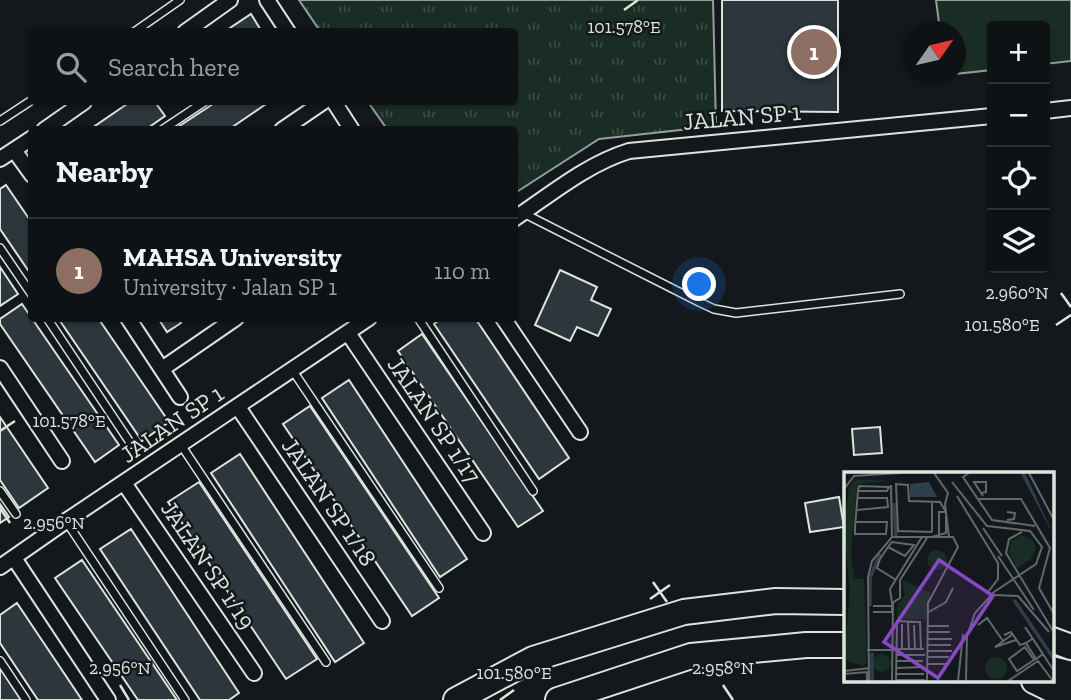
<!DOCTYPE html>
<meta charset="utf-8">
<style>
body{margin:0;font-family:"Zilla Slab",serif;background:#181b1e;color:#f1f3f6}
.controls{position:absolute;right:21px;top:21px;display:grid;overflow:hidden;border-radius:7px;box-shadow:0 2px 5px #0004}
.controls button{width:63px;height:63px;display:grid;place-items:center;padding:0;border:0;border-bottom:2px solid #2f3234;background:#0f1215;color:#f1f3f6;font:35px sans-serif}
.compass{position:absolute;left:903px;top:21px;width:63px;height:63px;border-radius:50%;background:#0f1215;box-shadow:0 2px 5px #0004;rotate:56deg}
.you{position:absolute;left:700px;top:285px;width:24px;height:24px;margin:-18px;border:5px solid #fff;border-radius:50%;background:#1a73e8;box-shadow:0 0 0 10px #1a73e833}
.badge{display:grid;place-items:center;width:46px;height:46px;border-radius:50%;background:#ea580c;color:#fff;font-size:23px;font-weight:700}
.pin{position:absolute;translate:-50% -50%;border:4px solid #fff;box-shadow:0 2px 7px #0006}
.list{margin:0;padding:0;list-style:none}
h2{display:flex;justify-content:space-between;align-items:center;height:91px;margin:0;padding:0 28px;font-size:30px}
h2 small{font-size:23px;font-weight:400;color:#9b9ea0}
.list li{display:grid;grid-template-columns:46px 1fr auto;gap:21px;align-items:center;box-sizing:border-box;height:105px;padding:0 28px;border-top:2px solid #2f3234}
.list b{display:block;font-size:26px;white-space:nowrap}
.list p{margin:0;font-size:23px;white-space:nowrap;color:#9b9ea0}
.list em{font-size:23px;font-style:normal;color:#9b9ea0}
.icon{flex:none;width:38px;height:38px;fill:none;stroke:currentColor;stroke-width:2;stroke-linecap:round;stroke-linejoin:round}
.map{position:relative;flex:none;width:1071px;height:700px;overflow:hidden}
.search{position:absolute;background:#0f1215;box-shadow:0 2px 5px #0004;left:28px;top:28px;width:490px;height:77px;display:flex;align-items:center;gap:18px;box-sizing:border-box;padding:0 24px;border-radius:7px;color:#9b9ea0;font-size:26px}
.panel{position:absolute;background:#0f1215;box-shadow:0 2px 5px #0004;left:28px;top:126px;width:490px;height:196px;border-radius:7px}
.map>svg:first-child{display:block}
</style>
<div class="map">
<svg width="1071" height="700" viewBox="0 0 1071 700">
<defs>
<pattern id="grass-tufts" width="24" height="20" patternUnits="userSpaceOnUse" patternTransform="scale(1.75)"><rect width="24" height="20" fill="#1a2d24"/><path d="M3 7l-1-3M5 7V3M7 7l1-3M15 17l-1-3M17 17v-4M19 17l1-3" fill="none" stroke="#3b4b43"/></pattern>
</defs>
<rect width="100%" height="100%" fill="#14181c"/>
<path fill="url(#grass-tufts)" stroke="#939e99" stroke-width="2" d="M299,0H713L716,126L599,139L515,193L514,130L387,129L368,102H514V32L320,31Z"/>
<path fill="#1a2d24" stroke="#939e99" stroke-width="2" d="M936,0H1071V61L1045,64V26H992V70L945,75L956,74V32L940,31Z"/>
<path fill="#2c363c" stroke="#d8e6dc" stroke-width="2" d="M722,0H838V112L722,111Z
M251,14L262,32H224Z
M130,102H155L165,116L145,130H89Z
M216,102H269L228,130H180L178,127Z
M6,185L32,223V276L0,229V189Z
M0,267L18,294L0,306Z
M560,270L597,287L591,300L611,309L598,336L577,327L570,341L535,325Z
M22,304L119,445L95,462L0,324V319Z
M58,318H98L169,422L142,441Z
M158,318H178L181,323L167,332Z
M442,318H475L569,458L539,479L434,324Z
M422,334L543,511L518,527L398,351Z
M349,380L467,559L440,577L322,398Z
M310,406L439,598L412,616L283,424Z
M0,417L48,488L19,508L0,480Z
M880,427L882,453L854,455L852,429Z
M240,454L364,643L335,662L211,473Z
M199,482L317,659L286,679L168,502Z
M839,497L844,527L810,532L805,503Z
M0,504L9,517L0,523Z
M131,529L239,693L229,700H200L100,549Z
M82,560L177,700H138L55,578Z
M17,603L82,700H38L0,643V615Z
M0,668L21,700H0Z"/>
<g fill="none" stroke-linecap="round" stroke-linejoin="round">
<defs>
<path id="lane" d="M134,32L180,0
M0,121L32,100
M162,130L204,102
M523,213L697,301L714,309L736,313L900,294
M0,248L32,295
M47,318L131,444
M418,318L533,491
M293,371L439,588
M181,445L326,662
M0,491L16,514
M66,521L185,700
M0,661L26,700"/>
<path id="street" d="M267,0L288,32
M185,32L230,0
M334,102L352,130
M1045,111L1071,108
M44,130L84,102
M282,130L323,102
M14,150L32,175
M0,159L32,138
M514,219C551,194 587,164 629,151L992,116
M128,318L180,397
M503,318L580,432
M348,333L483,533
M0,368L62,461
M162,369L236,318
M238,407L382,621
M124,483L254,673
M14,558L108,700
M0,567L66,521L369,318"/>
<path id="highway" d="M1052,640L1071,647
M1052,669L1071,674
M1034,681L1071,699
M456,700L533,659L684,612L776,601L845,602
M558,700L691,656L806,645H845"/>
</defs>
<use href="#lane" stroke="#d8e6dc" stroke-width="10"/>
<use href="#street" stroke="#d8e6dc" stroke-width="18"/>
<use href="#highway" stroke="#d8e6dc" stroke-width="28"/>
<use href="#lane" stroke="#14181c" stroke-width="7"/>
<use href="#street" stroke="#14181c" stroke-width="14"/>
<use href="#highway" stroke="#14181c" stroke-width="24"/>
</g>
<path fill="none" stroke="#d8e6dc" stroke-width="2.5" d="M624,10L638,0M1061,293L1071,307M1056,325L1071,315M0,431L15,421M0,508L10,523M653,582L667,602M650,599L670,585M120,685L129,700M723,685L733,700M500,700L514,690"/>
<g text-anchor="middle" stroke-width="5" stroke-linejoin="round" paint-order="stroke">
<g font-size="24" fill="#d8e6dc" stroke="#14181c">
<text transform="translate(742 117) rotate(-5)" y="8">JALAN SP 1</text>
<text transform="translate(434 420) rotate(56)" y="8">JALAN SP 1/17</text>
<text transform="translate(172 424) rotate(-34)" y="8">JALAN SP 1</text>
<text transform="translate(329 502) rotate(56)" y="8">JALAN SP 1/18</text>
<text transform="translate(208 565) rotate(56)" y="8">JALAN SP 1/19</text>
</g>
</g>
<g transform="translate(844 472)">
<rect width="210" height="210" fill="#14181c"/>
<path d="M178,63L189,68L192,76L187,87L173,96L165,81L167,69ZM58,108L87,121L82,147H53V134L61,123Z" fill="#1a2d24"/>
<path d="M11,7L46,9L13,12L7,80L10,107H20L23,189L20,194L0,188L6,119L0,60L5,15Z" fill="#1a2d24"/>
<path d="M83 88a10 10 0 1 1 20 0a10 10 0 1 1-20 0ZM29 191a9 9 0 1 1 18 0a9 9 0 1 1-18 0ZM141 196a11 11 0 1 1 22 0a11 11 0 1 1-22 0Z" fill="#1a2d24"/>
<path d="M176,1H181L210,64L177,2ZM85,10L93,25H66V12Z" fill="#2f3f4d"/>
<path fill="none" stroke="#2f3f4d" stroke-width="3.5" d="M50,31L52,64M170,128L210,187M26,134V106L36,82M28,181V209"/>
<path fill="none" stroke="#626a69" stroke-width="2" d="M90,1L104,21L101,32L105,65M125,1L119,5L148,48L191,54M185,1L210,48M108,10L143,54L186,59L198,75L192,92L150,120L131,141L123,164L122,209M47,13L48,65M0,17L10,4L56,1M14,19H43L45,15L15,14L14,19L11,55V62H42L43,50M138,21L142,20V10H130L139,24M113,24L154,91V107L144,120M134,27H177L206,76L195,116L210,142M13,38L44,35L43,26H13M163,40L171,41L170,47L163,48M11,50H44M139,56L158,84M88,60L54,59L52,12L64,13L65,29L96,30L102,40V61L88,65M88,60V29M178,60L165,67L162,81L209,159M95,62V40H102M78,65L46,117L48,131L56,126V108L83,66M44,75L61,84L70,73L48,70L44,75L36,87L33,96L52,108M154,84L190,138M150,123L174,124L205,160M29,134H48V140H29M83,141L102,130L109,116M64,150L65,177M70,153L71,177M134,153L143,146L159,169M83,154H105M84,160H106M169,162L151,175L172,168M160,163L167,160L176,173L182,171M84,167H108M188,167L182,171L192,187L199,182M84,173H107M52,177H80M58,177V152M23,178H49M84,179H108M199,182L181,155L210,199M52,183H81M83,185H105M190,188L181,175L165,187L173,199L190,188L192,187M53,189H79M83,192H105M52,196L80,195M0,199L26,196M0,202L23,200V209M52,202H80M52,208H81M25,209L24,105L28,89L48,65H109L114,75L84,131L83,209M48,209L49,131M52,209L53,149L76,150L77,177M114,209L119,162M164,209L194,189L209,209"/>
<path fill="#8948c3" fill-opacity="0.15" stroke="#8948c3" stroke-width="3.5" d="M95,88L149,124L94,206L40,170Z"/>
<rect width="210" height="210" fill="none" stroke="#d8e6dc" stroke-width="3.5"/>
</g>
<g font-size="18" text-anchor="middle" fill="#d8e6dc" stroke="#14181c" stroke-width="5" stroke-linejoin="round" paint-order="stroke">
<text x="624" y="33">101.578°E</text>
<text x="1017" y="299">2.960°N</text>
<text x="1002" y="331">101.580°E</text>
<text x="69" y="427">101.578°E</text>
<text x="54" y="529">2.956°N</text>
<text x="120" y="674">2.956°N</text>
<text x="723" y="674">2.958°N</text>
<text x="514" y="679">101.580°E</text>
</g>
</svg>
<div class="controls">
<button>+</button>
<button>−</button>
<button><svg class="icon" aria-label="locate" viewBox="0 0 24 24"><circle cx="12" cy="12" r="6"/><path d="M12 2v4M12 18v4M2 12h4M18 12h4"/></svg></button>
<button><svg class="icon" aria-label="layers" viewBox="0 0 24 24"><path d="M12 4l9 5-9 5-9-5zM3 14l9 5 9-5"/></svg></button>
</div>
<svg class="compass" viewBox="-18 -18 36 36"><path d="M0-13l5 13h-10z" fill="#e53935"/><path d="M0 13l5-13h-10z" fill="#9b9ea0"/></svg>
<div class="you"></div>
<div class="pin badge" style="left:814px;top:52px;background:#8d6e63">1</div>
<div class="search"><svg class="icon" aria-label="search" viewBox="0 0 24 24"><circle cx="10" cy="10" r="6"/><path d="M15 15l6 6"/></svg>Search here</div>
<section class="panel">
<h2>Nearby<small></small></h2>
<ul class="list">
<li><span class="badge" style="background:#8d6e63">1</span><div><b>MAHSA University</b><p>University · Jalan SP 1</p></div><em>110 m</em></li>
</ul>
</section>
</div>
